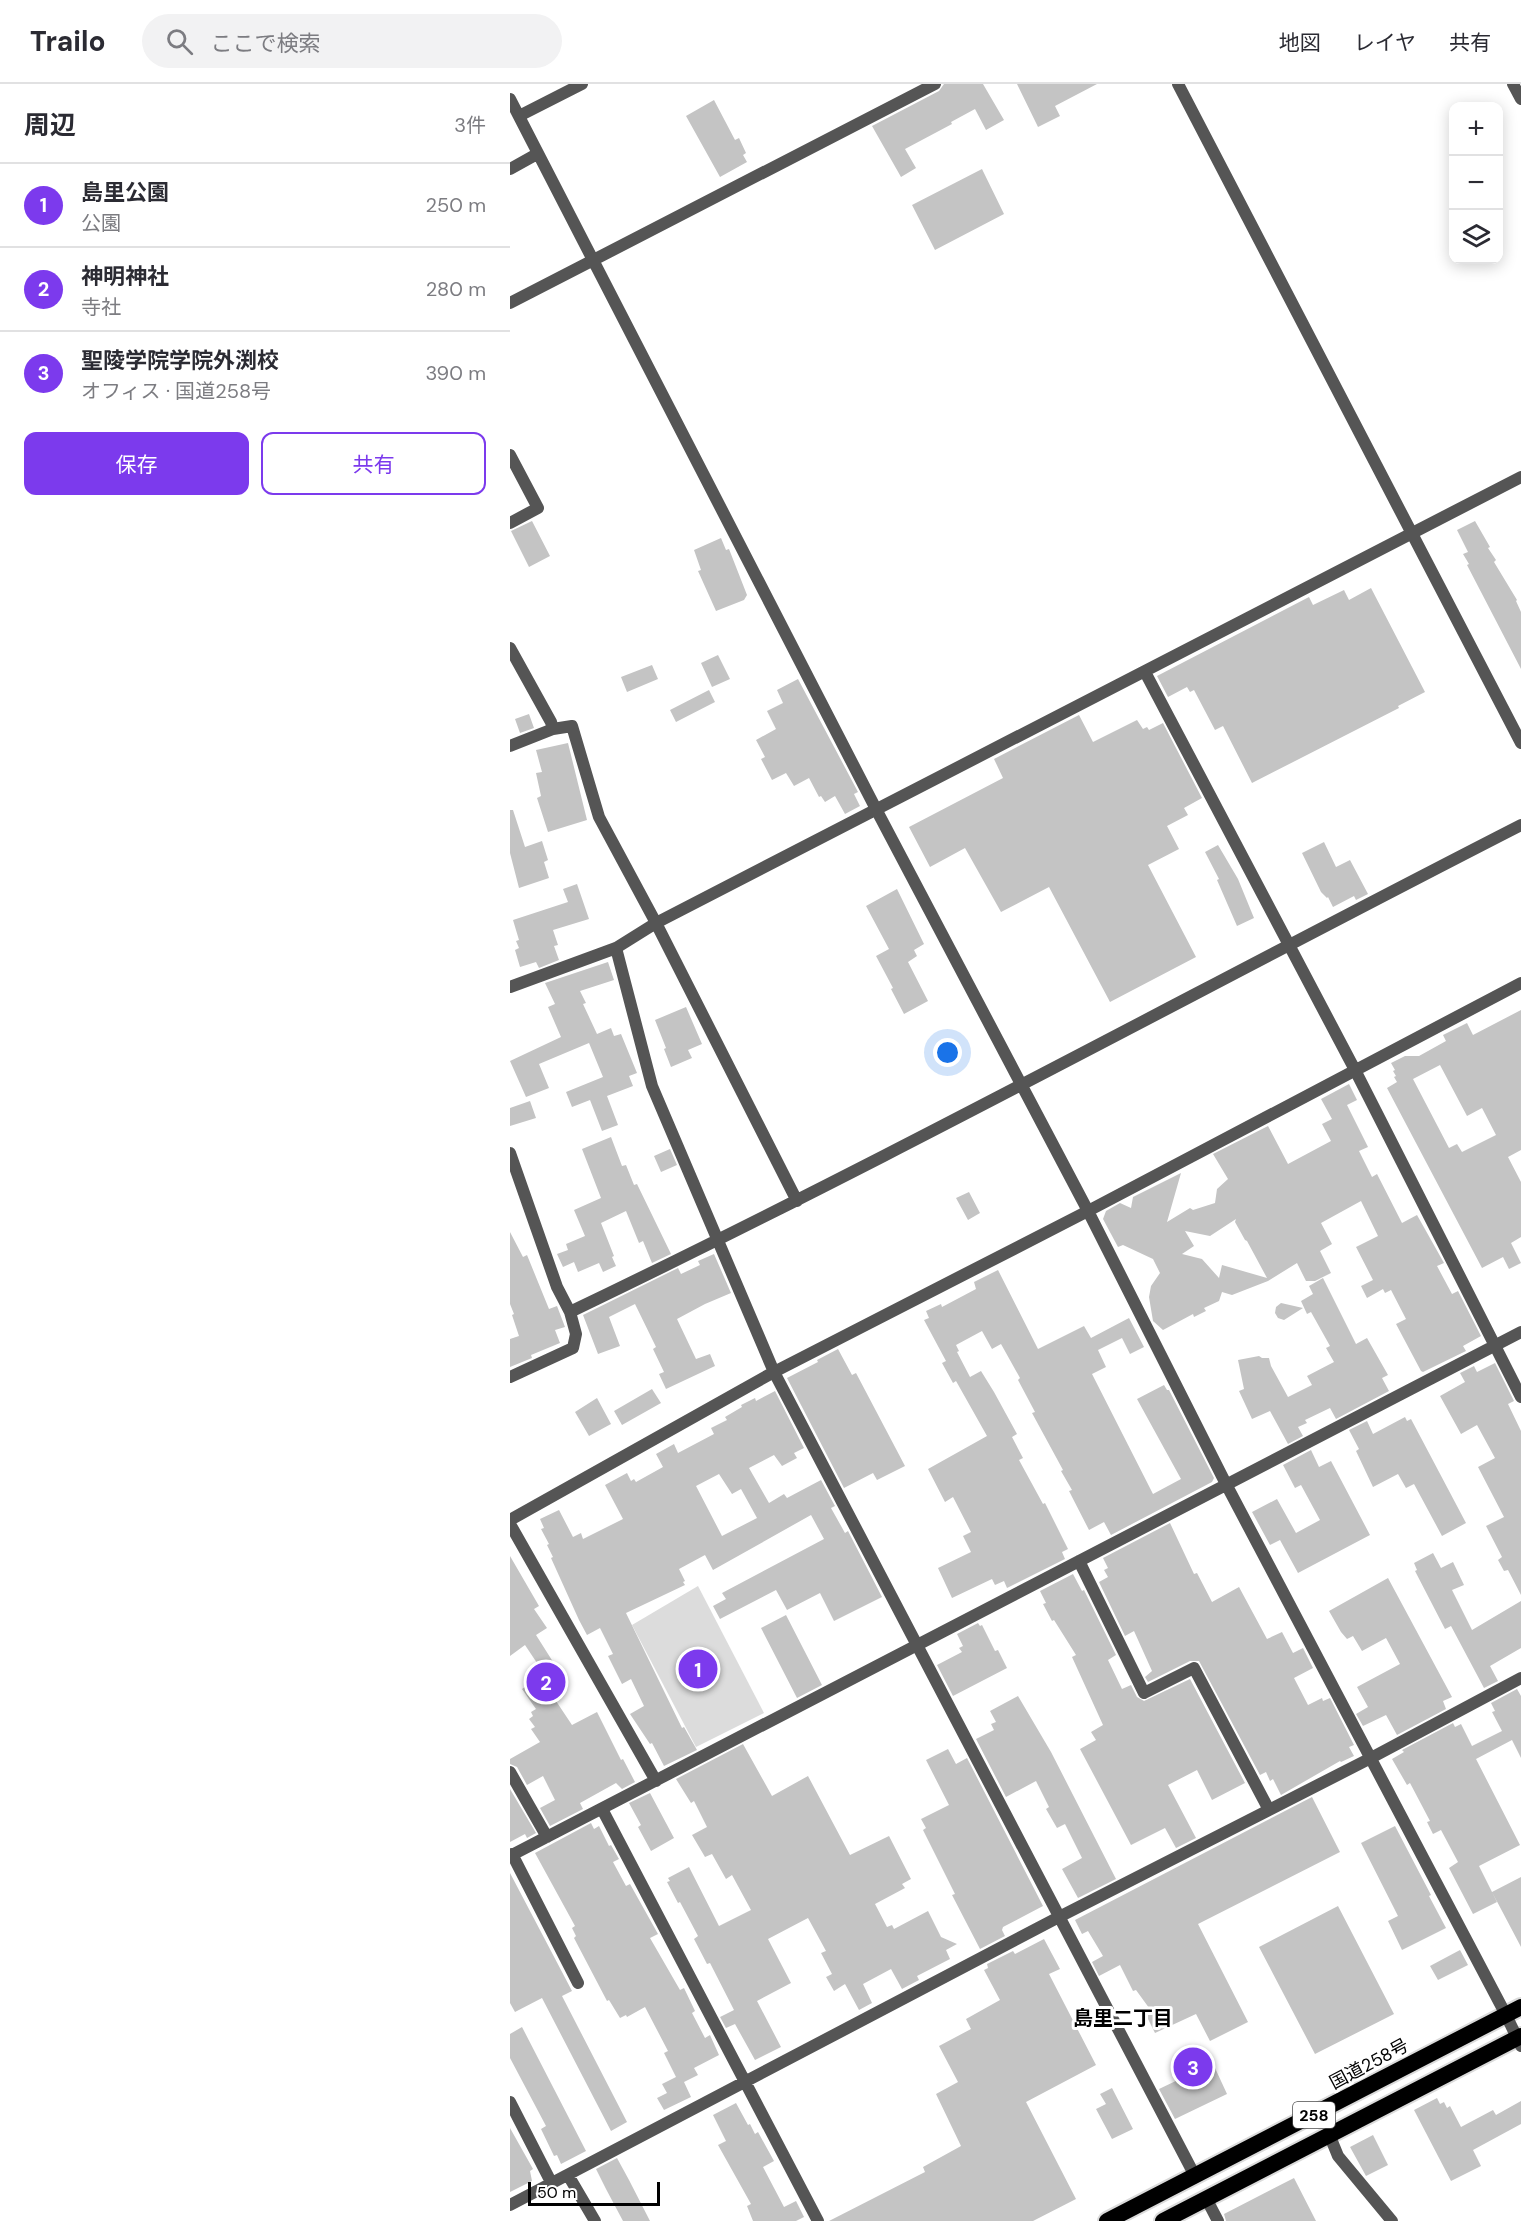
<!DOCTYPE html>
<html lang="ja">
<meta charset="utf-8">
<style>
body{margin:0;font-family:"DM Sans","Noto Sans JP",sans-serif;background:#f2f2f3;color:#2b2b33}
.controls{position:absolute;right:18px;top:18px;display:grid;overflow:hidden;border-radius:12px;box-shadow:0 3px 15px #0003}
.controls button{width:54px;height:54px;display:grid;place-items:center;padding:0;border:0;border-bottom:2px solid #e1e1e2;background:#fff;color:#2b2b33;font:30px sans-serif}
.scale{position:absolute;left:18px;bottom:15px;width:132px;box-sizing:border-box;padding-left:6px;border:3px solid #000;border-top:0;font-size:16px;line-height:21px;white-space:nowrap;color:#000;-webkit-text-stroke:4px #fff;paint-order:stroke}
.you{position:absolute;left:438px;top:969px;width:21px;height:21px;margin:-15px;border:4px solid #fff;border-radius:50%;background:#1a73e8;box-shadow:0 0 0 9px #1a73e833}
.badge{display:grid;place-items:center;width:39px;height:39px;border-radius:50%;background:#7c3aed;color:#fff;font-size:20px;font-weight:700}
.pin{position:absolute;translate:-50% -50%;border:3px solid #fff;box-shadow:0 2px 6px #0006}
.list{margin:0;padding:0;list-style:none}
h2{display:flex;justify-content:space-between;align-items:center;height:78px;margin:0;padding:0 24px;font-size:26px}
h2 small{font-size:20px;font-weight:400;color:#7c7c81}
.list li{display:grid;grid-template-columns:39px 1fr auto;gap:18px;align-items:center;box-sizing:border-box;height:84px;padding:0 24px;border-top:2px solid #e1e1e2}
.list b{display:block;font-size:22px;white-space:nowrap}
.list p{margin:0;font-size:20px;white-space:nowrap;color:#7c7c81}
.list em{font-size:20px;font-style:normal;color:#7c7c81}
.actions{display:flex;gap:12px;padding:18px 24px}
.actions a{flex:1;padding:14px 0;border:2px solid #7c3aed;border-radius:12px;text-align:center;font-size:21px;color:#7c3aed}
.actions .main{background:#7c3aed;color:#fff}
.icon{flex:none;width:33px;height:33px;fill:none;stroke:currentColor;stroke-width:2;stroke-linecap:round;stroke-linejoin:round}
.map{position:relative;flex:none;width:1011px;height:2137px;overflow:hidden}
header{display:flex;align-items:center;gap:36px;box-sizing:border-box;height:84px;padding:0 30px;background:#fff;border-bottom:2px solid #e1e1e2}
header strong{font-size:28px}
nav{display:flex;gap:33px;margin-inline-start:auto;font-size:21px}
.search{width:420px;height:54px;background:#f2f2f3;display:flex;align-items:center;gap:15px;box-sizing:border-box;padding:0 21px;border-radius:33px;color:#7c7c81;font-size:22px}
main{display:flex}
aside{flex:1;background:#fff}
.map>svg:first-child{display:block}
</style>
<header>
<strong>Trailo</strong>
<div class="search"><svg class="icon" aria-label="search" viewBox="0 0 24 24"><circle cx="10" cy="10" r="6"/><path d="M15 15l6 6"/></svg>ここで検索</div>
<nav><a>地図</a><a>レイヤ</a><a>共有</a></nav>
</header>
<main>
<aside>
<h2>周辺<small>3件</small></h2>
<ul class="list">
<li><span class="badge">1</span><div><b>島里公園</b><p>公園</p></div><em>250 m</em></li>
<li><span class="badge">2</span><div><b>神明神社</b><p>寺社</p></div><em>280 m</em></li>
<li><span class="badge">3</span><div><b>聖陵学院学院外渕校</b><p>オフィス · 国道258号</p></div><em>390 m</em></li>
</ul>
<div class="actions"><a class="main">保存</a><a>共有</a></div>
</aside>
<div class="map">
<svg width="1011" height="2137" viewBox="0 0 1011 2137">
<rect width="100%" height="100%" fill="#fff"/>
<path fill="#dcdcdc" d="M188,1502L254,1629L186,1663L122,1541Z"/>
<path fill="#c4c4c4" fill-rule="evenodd" d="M434,0H473L494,36L476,46L465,25L441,38L442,40L395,65L406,84L391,93L362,42L429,7Z
M507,0H587L545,22L550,32L528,43Z
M204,16L225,56L229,54L236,69L233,71L237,78L210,93L176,32Z
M472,85L494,130L425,166L402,121Z
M22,437L40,472L19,483L1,447Z
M965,437L980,463L978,464L986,476L984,478L1007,516L1006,517L1011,528V585L957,481L959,480L953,470L958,468L947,446Z
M211,454L216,466L219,465L237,511L234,516L206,527L188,487L191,486L184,466Z
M861,504L915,608L888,622L889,624L742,699L713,642L705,646L684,606L680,608L677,603L658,613L647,592L799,513L803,521L834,506L839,516Z
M208,571L220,595L202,603L191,579Z
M142,581L148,595L117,608L111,593Z
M288,595L348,708L344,710L350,722L335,730L325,712L315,718L311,712L309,713L299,694L284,702L276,689L262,696L251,675L255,673L246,656L266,645L257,627L273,619L267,606Z
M199,606L205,618L166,638L160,626Z
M19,630L24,644L10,649L5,635Z
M569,631L583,658L627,636L633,645L637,643L639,646L653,639L692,714L674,724L678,731L657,742L669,765L638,781L686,873L600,918L539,803L491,828L455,764L420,783L399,743L493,694L484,675Z
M58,659L77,736L38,748L27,714L31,712L26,689L32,688L26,666Z
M0,726H3L15,763L32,757L38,776L34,778L39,794L9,804L0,769Z
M814,758L826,783L840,776L858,810L846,816L844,812L823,823L818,813L817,814L811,808L792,769Z
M708,761L728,795L744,834L727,842L707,796L709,795L695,768Z
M67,800L79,835L43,846L48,861L44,862L49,876L29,884L26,878L10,883L5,866L9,864L6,857L9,856L3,836L58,818L53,805Z
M387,805L414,860L404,866L407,872L398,878L418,917L394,930L381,905L383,904L366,872L379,865L356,822Z
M98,878L104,896L70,907L76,919L73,920L87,950L101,944L104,952L111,950L127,989L119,992L123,1002L97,1012L108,1041L92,1047L80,1016L62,1023L56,1008L93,993L79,959L29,980L39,1004L16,1013L0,977L51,953L38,923L45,920L35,899Z
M176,923L192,960L178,966L182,974L161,983L154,965L156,964L145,936Z
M1011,926V1066L998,1073L1011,1098V1153L1001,1159L1011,1179L999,1185L993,1173L972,1184L877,1004L887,998L884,993L886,992L883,987L885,986L881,979L895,972H909L936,957L933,951L957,939L963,951ZM930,981L957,1032L972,1024L986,1051L952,1068L947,1060L939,1064L903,995Z
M839,1000L847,1016L837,1021L858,1063L849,1067L862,1093L867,1090L892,1139L907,1131L934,1179L927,1182L942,1210L948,1207L971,1252L953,1262L956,1267L913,1288L911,1287L886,1240L896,1235L881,1206L875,1209L873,1205L857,1214L851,1202L863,1196L846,1163L868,1152L851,1117L811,1139L822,1160L810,1167L821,1189L805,1197H796L787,1179L758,1197L722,1211L712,1208L709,1217L694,1224L696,1227L684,1233L683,1230L653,1246L643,1237L639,1213L641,1202L650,1189L643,1175L613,1161L608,1163L593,1135L596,1127L610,1119L621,1124L623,1113L671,1089L657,1138L680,1124L683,1126L705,1119L707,1105L718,1095L703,1070L758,1042L778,1080L821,1057L812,1040L822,1035L811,1015ZM726,1135L725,1138L735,1156L737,1157L757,1194L712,1181L709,1194L692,1175L672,1170L684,1162L675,1147L700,1152Z
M20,1017L26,1034L0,1042V1024Z
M101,1053L112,1082L116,1081L124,1101L127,1100L161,1170L142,1179L133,1157L129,1159L116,1127L91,1139L104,1172L102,1173L106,1182L93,1188L89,1179L68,1188L64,1178L53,1183L47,1170L58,1166L56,1160L75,1152L64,1126L91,1114L72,1065Z
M160,1065L167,1081L151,1088L144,1072Z
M459,1108L470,1129L458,1136L446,1114Z
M0,1148L13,1173L17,1171L39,1225L47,1222L55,1243L45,1246L50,1259L21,1271L22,1274L0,1283V1255L9,1252L2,1231L4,1230L0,1220Z
M204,1170L221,1209L195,1220L167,1235L186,1275L200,1270L205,1282L156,1305L149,1290L154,1288L143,1265L146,1263L125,1220L99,1233L110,1262L88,1270L73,1231L168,1184L171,1190L190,1181L188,1177Z
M488,1186L528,1265L574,1242L581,1254L619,1234L634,1263L620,1270L612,1254L588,1266L596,1283L582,1290L643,1410L671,1395L627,1315L654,1301L657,1306H659L704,1394L702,1398L601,1451L594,1438L579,1446L559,1407L562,1406L551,1387L553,1386L522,1329L525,1328L508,1296L510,1294L491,1260L482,1265L472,1247L446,1261L449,1267L447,1268L460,1293L471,1287L484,1308L507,1350L502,1353L513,1374L509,1376L533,1420L535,1419L558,1465L552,1468L555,1475L497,1504L494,1497L485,1501L482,1495L442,1514L428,1484L461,1468L453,1452L461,1448L443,1413L435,1418L418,1385L477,1352L446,1297L443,1299L432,1279L436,1277L414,1236L419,1234L416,1227L431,1220L432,1223L466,1205L464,1198Z
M813,1194L846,1260L857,1254L878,1291L872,1294L879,1307L826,1335L820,1324L795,1336L797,1339L788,1343L793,1352L778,1360L760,1327L742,1335L729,1307L734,1305L728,1276L749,1272L752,1274H759L761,1282L778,1313L802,1301L797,1292L824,1278L816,1264L820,1262L801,1228L797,1230L791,1217L803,1210L799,1202Z
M771,1219L793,1224L774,1236L768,1234L765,1229L766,1223Z
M328,1265L342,1291L346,1289L395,1382L367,1396L363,1389L334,1404L277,1294L308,1278L307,1276Z
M985,1279L1004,1317L998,1320L1011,1347V1511L998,1486L994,1487L988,1476L992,1473L976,1442L994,1433L968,1383L985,1374L967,1341L951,1350L930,1312L955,1298L950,1289L964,1282L967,1288Z
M142,1305L151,1319L112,1341L104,1327Z
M265,1307L294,1364L284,1369L287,1374L272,1382L264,1371L239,1384L259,1419L274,1410L277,1414L311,1396L325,1422L321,1424L335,1449L338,1447L372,1513L324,1537L310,1509L277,1526L266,1506L210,1535L203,1522L216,1515L212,1509L314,1455L301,1431L203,1486L195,1471L169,1485L175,1497L173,1498L175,1501L116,1529L172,1644L174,1643L187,1666L154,1682L142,1659L140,1660L120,1630L134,1622L121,1595L112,1600L98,1572L103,1570L90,1544L77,1551L69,1536L41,1474L43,1473L37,1461L39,1460L31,1445L34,1444L30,1435L49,1426L63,1453L71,1449L73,1455L113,1435L95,1401L117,1389L121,1397L124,1395L126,1398L153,1383L146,1370L164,1360L168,1369L204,1350L201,1344L217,1336L215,1333L232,1323L231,1321L245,1314L246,1317ZM209,1390L222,1410L231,1405L247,1434L212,1452L186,1402Z
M87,1314L101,1340L79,1352L65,1328Z
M895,1333L897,1337L901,1335L956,1439L932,1452L904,1400L896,1404L888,1390L863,1403L846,1367L849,1365L839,1346L857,1337L863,1350Z
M801,1366L809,1383L821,1377L860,1451L788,1489L770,1456L760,1461L742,1428L767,1415L786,1449L810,1436L791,1401L785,1404L773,1381Z
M660,1439L684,1490L687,1489L702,1518L729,1503L757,1555L772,1548L783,1569L793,1564L803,1584L784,1594L798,1621L812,1614L813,1617L820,1614L844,1661L839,1663L844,1672L831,1678L830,1677L771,1711L763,1695L760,1697L756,1688L750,1691L689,1577H680L638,1598L635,1593L642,1587L624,1547L615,1552L589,1498L598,1493L594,1486L598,1484L593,1474Z
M923,1469L931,1484L943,1478L954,1501L942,1506L962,1546L1011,1517V1564L980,1582L988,1597L974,1604L941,1542L935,1545L905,1487L907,1486L904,1479Z
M0,1472L29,1522L24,1525L37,1544L26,1551L45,1581L33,1588L15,1561L0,1572Z
M563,1490L572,1507L574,1506L606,1571L598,1576L612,1605L621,1601L627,1613L634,1617L680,1595L735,1699L702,1716L687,1686L658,1701L686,1754L666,1764L655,1744L621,1761L570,1665L586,1656L581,1648L593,1641L562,1573L566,1571L544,1536L542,1537L533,1520L536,1519L530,1507Z
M878,1494L942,1613L933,1617L936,1625L887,1651L876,1631L853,1642L846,1630L858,1623L847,1603L890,1580L876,1554L852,1567L843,1552L837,1555L831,1548L819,1527Z
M276,1531L312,1601L287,1614L251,1544Z
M468,1539L470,1542L472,1541L485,1567L488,1566L497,1584L443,1612L427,1581L452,1568L449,1564L453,1562L447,1550Z
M40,1585L51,1601L40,1608L62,1641L87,1628L111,1676L113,1675L125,1698L112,1705L106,1699L70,1719L73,1725L40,1742L30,1724L45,1716L33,1692L17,1701L7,1683L0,1680V1675L30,1658L21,1645L25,1643L19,1635L23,1632L21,1628L26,1625L12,1605Z
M1007,1605L1011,1612V1674L1002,1656L966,1675L1010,1761L969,1782L987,1818L963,1830L939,1784L948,1778L931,1746L923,1750L917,1738L920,1737L900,1699L897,1701L882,1675L894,1668L892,1666L943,1639L945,1643L951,1640L962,1662L992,1647L982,1628L985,1627L981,1619Z
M508,1612L541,1668L606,1795L568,1814L552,1785L572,1774L555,1740L547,1744L536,1725L539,1723L526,1697L496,1713L466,1655L484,1646L481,1640L486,1638L480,1627Z
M233,1660L262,1712L298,1692L340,1771L379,1752L401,1795L392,1800L395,1804L365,1820L377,1843L382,1841L384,1845L418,1827L431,1853L447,1860L436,1866L440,1875L407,1892L409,1896L392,1905L381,1885L353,1900L362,1919L349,1926L335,1900L324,1907L316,1893L322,1890L311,1869L316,1867L298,1834L258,1855L281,1899L247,1917L271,1963L245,1976L225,1940L216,1944L210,1933L224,1926L200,1879L197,1880L184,1855L188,1852L170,1818L168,1819L157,1798L160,1797L158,1794L179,1783L209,1842L241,1826L222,1791L216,1795L202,1770L195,1773L182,1751L197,1743L184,1717L181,1719L166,1695Z
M438,1665L446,1680L457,1674L533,1822L493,1843L492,1846L495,1852L470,1865L442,1811L445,1810L413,1746L416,1744L411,1735L439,1721L416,1676Z
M0,1705L26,1749L17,1754L15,1750L0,1758Z
M140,1709L164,1754L141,1767L128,1743L131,1741L119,1719Z
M802,1713L830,1768L688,1840L738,1938L700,1957L686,1930L645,1949L636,1931L642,1928L626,1906L623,1907L610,1881L589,1892L582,1878L593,1872L578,1847L572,1850L565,1836Z
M81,1739L84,1745L89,1742L99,1762L101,1761L109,1775L103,1778L116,1802L120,1800L148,1850L140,1854L170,1906L174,1904L185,1927L182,1929L195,1954L200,1951L209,1971L184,1984L188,1991L174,1998L181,2013L154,2026L147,2014L157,2009L152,2000L166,1993L154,1969L158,1967L135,1923L117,1933L116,1931L110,1934L99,1916L97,1917L64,1854L66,1852L62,1844L65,1842L25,1769Z
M885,1742L921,1811L919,1812L936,1844L892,1866L878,1837L888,1832L851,1759Z
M0,1789L62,1907L52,1912L117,2038L101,2047L32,1914L5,1928L0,1919Z
M1011,1793V1863L982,1808Z
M828,1822L884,1930L805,1970L749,1863Z
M534,1855L550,1885L539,1890L586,1981L516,2018L566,2115L523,2137H319L415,2088L413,2083L451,2062L426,2010L448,1998L429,1962L461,1945L456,1935L490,1916L474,1886L478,1884L477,1880L503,1867L505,1870Z
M950,1866L958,1881L928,1896L920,1882Z
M12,1943L76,2067L51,2080L47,2071L44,2072L31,2045L36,2042L0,1974V1950Z
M705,1984L717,2010L665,2035L649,2005L672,1994L675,1999Z
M602,2004L623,2045L602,2055L586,2025L596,2020L590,2010Z
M927,2014L930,2020L934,2018L937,2024L940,2022L951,2043L983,2026L986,2031L1011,2017V2040L963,2066L971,2082L941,2097L904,2026Z
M226,2019L238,2041L240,2040L245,2050L248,2048L264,2077L253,2083L274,2123L286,2117L294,2133L286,2137H243L237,2122L241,2120L208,2061L216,2057L203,2031Z
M0,2044L23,2085L20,2087L22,2097L0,2108Z
M863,2051L878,2081L856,2092L840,2063Z
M107,2074L119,2096L140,2137H113L96,2105L86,2085Z
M784,2094L806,2137H716L714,2130Z"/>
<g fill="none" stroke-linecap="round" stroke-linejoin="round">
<defs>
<path id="trunk" d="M597,2137L1011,1923
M653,2137L1011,1952"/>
</defs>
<use href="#trunk" stroke="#dbdbdb" stroke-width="20"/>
<path stroke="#555" stroke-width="12" d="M668,0L1011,659
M1003,0L1011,15
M0,15L367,727L578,1127L716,1400L996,1931
M9,32L72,0
M0,85L27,70
M0,219L425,0
M0,371L28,424L0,439
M0,564L41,638L43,645
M635,588L845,986L1011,1313
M0,662L43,645L62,642L89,733L146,839L287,1117
M106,864L142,1002L264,1288L685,2092
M0,903L106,864L146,839L1011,393
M0,1069L47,1203L60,1228L66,1250L63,1264L0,1293
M60,1228C381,1074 694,903 1011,741
M0,1436L264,1288L578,1127L1011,899
M0,1440L146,1697
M569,1477L634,1609L684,1584L759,1726
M0,1688L37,1753
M92,1725L308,2137
M2,1770L68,1899
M0,1772L1011,1248
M0,2018L42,2100
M819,2050L828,2072L882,2137
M58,2091L85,2137
M696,2114L708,2137
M0,2121L549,1833L859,1675L1011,1594"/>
<path stroke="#555" stroke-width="12" d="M996,1931L1011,1962"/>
<use href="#trunk" stroke="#000" stroke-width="16"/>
</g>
<g text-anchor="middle" stroke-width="6" stroke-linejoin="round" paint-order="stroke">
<rect fill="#fff" stroke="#4c4c4c" stroke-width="1.5" x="783" y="2018" width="42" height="26" rx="4.5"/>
<g font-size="16" font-weight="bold" fill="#000">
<text x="804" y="2037">258</text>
</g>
<g font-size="18" fill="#000" stroke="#fff">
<text transform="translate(859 1980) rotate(-28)" y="6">国道258号</text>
</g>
<g font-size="20" font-weight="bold" fill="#000" stroke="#fff">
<text x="613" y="1941">島里二丁目</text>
</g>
</g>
</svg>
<div class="controls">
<button>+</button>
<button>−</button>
<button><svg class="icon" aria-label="layers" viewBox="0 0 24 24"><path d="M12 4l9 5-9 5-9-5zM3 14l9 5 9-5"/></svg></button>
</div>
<div class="scale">50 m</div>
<div class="you"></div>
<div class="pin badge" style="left:188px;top:1585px">1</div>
<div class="pin badge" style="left:36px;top:1598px">2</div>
<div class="pin badge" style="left:683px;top:1983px">3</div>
</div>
</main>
